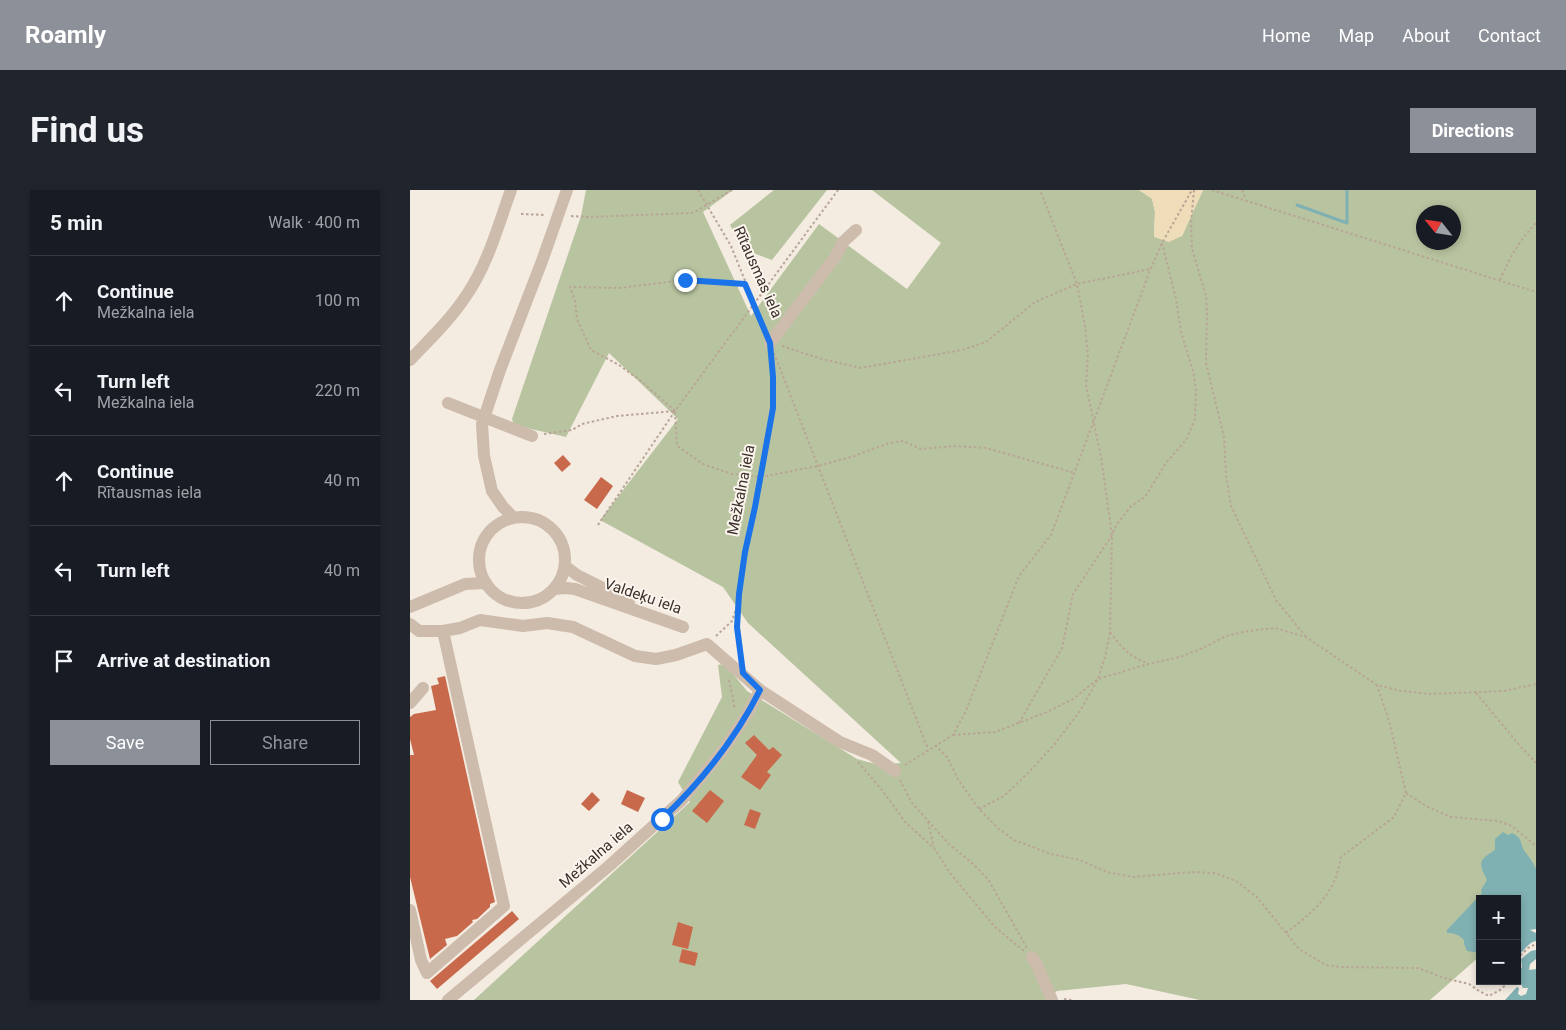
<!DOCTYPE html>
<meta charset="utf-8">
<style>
body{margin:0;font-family:Roboto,sans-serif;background:#20242c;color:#f1f3f6}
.controls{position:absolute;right:15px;bottom:15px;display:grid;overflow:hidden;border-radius:0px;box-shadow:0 2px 8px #0003}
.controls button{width:45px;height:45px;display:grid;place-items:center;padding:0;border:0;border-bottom:1px solid #363941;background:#171b24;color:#f1f3f6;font:25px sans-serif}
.compass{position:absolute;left:1006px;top:15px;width:45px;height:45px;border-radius:50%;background:#171b24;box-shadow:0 2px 8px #0003;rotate:300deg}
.stop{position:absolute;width:15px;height:15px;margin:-11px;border:4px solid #1a73e8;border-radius:50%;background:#fff}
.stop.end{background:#1a73e8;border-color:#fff;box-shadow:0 1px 5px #0008}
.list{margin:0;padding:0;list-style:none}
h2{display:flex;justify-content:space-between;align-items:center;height:65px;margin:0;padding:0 20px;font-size:21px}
h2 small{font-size:16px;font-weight:400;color:#9ea1a6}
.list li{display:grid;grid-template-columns:32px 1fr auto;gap:15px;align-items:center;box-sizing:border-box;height:90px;padding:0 20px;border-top:1px solid #363941}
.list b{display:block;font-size:19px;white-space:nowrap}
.list p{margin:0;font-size:16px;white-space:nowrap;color:#9ea1a6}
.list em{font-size:16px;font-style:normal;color:#9ea1a6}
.actions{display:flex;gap:10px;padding:15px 20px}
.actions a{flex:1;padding:11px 0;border:1px solid #8c9099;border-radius:0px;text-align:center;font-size:18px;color:#8c9099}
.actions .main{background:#8c9099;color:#fff}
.icon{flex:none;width:28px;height:28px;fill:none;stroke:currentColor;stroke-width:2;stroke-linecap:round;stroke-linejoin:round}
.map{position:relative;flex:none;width:1126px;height:810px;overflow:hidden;border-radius:0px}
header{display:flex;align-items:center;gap:30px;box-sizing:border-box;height:70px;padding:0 25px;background:#8c9099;color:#fff}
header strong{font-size:24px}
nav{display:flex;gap:28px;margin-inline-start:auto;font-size:18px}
.intro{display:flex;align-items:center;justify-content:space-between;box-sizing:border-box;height:120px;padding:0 30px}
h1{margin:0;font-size:35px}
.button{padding:12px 22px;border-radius:0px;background:#8c9099;color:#fff;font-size:18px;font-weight:700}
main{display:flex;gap:30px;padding:0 30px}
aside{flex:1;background:#171b24;border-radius:0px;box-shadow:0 2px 8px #0003}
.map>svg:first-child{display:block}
</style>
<header>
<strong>Roamly</strong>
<nav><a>Home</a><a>Map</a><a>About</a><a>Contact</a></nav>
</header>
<div class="intro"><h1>Find us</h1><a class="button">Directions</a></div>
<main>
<aside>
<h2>5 min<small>Walk · 400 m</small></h2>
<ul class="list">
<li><svg class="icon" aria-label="ahead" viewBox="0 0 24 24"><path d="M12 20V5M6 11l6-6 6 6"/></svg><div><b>Continue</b><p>Mežkalna iela</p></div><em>100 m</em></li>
<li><svg class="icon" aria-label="left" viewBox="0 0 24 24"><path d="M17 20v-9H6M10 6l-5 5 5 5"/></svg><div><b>Turn left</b><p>Mežkalna iela</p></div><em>220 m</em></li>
<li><svg class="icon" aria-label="ahead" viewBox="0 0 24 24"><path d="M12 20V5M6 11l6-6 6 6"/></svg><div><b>Continue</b><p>Rītausmas iela</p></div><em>40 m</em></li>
<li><svg class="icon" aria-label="left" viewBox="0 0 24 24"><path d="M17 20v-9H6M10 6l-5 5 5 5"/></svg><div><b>Turn left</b></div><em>40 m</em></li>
<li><svg class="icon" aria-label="arrive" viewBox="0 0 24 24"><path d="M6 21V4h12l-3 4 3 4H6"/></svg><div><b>Arrive at destination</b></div></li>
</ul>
<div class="actions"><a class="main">Save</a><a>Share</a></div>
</aside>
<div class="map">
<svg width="1126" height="810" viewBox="0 0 1126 810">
<rect width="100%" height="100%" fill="#f4ebe1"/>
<path fill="#b8c4a0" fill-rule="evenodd" d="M176,0H323L293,22L341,126L409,34L497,99L531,53L462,0H729L742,8L745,22L744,47L772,46L793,0H1126V716L1107,709H1070V766L1020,810H790L716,794L647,801L636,810H64L280,612L268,592L312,507L308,475L313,474L324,485L337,501L447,569L469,575L491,573L338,433L313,397L190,330L268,229L199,163L156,247L104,235L102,229L171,26ZM1014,22H1044V52H1014Z
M364,0H417L362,70L335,60L320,35Z"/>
<path fill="#efdcb8" d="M729,0H793L772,46L759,52L744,47L745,22L742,9Z"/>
<path fill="#7fb0b2" d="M1093,642L1098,645L1102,643C1114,649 1109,653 1115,662C1120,668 1123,672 1126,679V739L1120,740L1126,743V751C1117,753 1115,761 1107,766V748L1110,737L1107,736V709H1070V763L1057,761L1054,754V750C1048,745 1046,743 1037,743V740L1072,703L1071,700L1077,690C1069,673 1067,671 1085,660V649Z
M1126,760V769L1120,774L1119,780L1126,779V810H1095L1107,797L1109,798L1108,804L1111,806L1116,804L1118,798H1113L1111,794L1108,795L1105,791H1107V782L1112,777L1111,769L1121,761Z"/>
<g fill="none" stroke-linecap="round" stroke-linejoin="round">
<path stroke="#7fb0b2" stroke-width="3" d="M887,15L937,33V0"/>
</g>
<path fill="#c8694b" d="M153,265L161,274L152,282L144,273Z
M191,287L203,296L187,319L174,310Z
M35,486L85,712L80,714V717L67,729L62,730L63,732L47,746L35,749L37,755L20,769L0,687V565H4L0,549V527L4,524L26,520L21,496L29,494L27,488Z
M344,545L359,560L363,557L372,565L357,582L361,585L350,600L331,587L347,565L335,553Z
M217,600L235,608L228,622L211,614Z
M300,600L314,611L297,633L282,621Z
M182,602L190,610L179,621L171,614Z
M340,619L351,623L345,639L334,635Z
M102,721L109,729L27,799L20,791Z
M268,732L283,737L278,759L262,755Z
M272,759L288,763L285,776L269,772Z"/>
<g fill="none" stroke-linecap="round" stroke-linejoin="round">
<path stroke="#b9a596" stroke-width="2" stroke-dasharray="2.5 2.5" stroke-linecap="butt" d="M288,0L321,56L355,140
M784,0L781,33L782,59L796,106L797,123L796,173L814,247L816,285L821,316L866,410L896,447
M802,0L1126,102
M832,0L836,9
M111,24L136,25
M161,26L178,27L283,23L322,0
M1090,90C1100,67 1109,51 1126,33
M372,156L412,169L451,178L552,160L576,152L625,112L667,94L740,79
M364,163L518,559
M265,221L231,191L209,175L181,160L167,129L165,111L160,97L209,98L275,90L335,94
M134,244L162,240L172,234L207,226L265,221L267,256L293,274L322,284L351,287L408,276L444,266L479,253L493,251L511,259L544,256L576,258L665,283
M188,335L265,221L428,0
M700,442C712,458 719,466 737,473
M306,446L322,431L327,416
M331,467C329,457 327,447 327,437C326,397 336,358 345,320C356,269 366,217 361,165
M319,490L325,519
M1066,503L1111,557L1126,573
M609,533L652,458L663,404L702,345L707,334L721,316L735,307L756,273L776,250L785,229L786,199L783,181L771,142L766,109L752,53
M543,545L585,542L637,522L663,509L688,489L738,474L770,467L793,458L816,446L838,441L865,438L896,447L967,495L991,501L1020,504L1094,501L1126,494
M525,555L537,567L549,591L569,619L589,639L604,650L641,664L670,670L697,682L723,687L782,682L805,683L826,691L847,707L889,759L916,775L930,777L1008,778L1034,788L1059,794L1069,801L1079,806L1090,800L1100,791
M448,572L472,600L496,633L524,658L540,683L585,737L614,761
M495,575L543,545L555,523L609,386L641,345L741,78L752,53L782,0
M490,590L502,613L540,655L562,673L578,689L617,758
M996,603L1018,617L1041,627L1088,631L1102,636L1126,656
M569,619L594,606L617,584L644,555L670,521L688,489L695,467L700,442L702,345L691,267L676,195L678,166L675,136L667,94L630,0
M518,632L524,657
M876,743C905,720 925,705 931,667L984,627L996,603L979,531L967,495
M1107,769L1118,758L1126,754
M654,809L662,810"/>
<path stroke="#cdbbac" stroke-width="12" d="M360,153L426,66L433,52L446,40
M0,170C20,149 40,130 56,106C78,74 88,36 101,0
M38,213L122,246
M69 370a43 43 0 1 1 86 0a43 43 0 1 1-86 0Z
M103,327L93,317L82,301L74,266L72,234L90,180L132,71L157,0
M155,376L167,385L219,411
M144,399L156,398L165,399L273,437
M0,417L55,394L76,393
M0,434L9,441H33L50,438L70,430L113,436L137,433L163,437L225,466L246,469L266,465L297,454L350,500L430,552L462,565L485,581
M0,513L13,498
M0,720L11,770L17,783L94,716L33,441
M622,767L627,775L642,810
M38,810L199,676L272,610L314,559L339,521L350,500"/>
</g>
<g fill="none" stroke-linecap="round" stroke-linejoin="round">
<path stroke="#1a73e8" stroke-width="6" d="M252,629C291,592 326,548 350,500L333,483L327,437L329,404L335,362L345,317L363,218V187L360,153L335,94L275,90"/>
</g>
<g text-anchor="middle" stroke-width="4" stroke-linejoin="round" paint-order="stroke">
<g font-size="15" fill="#3b302b" stroke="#fbf5ee">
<text transform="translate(348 82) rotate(66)" y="5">Rītausmas iela</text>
<text transform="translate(331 300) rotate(-79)" y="5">Mežkalna iela</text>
<text transform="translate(233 406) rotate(19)" y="5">Valdeķu iela</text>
<text transform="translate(186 665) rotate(-41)" y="5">Mežkalna iela</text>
</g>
</g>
</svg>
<div class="controls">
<button>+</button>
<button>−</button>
</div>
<svg class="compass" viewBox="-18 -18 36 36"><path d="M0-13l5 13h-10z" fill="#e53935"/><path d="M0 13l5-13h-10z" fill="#9ea1a6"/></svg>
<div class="stop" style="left:252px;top:629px"></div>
<div class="stop end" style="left:275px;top:90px"></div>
</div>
</main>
